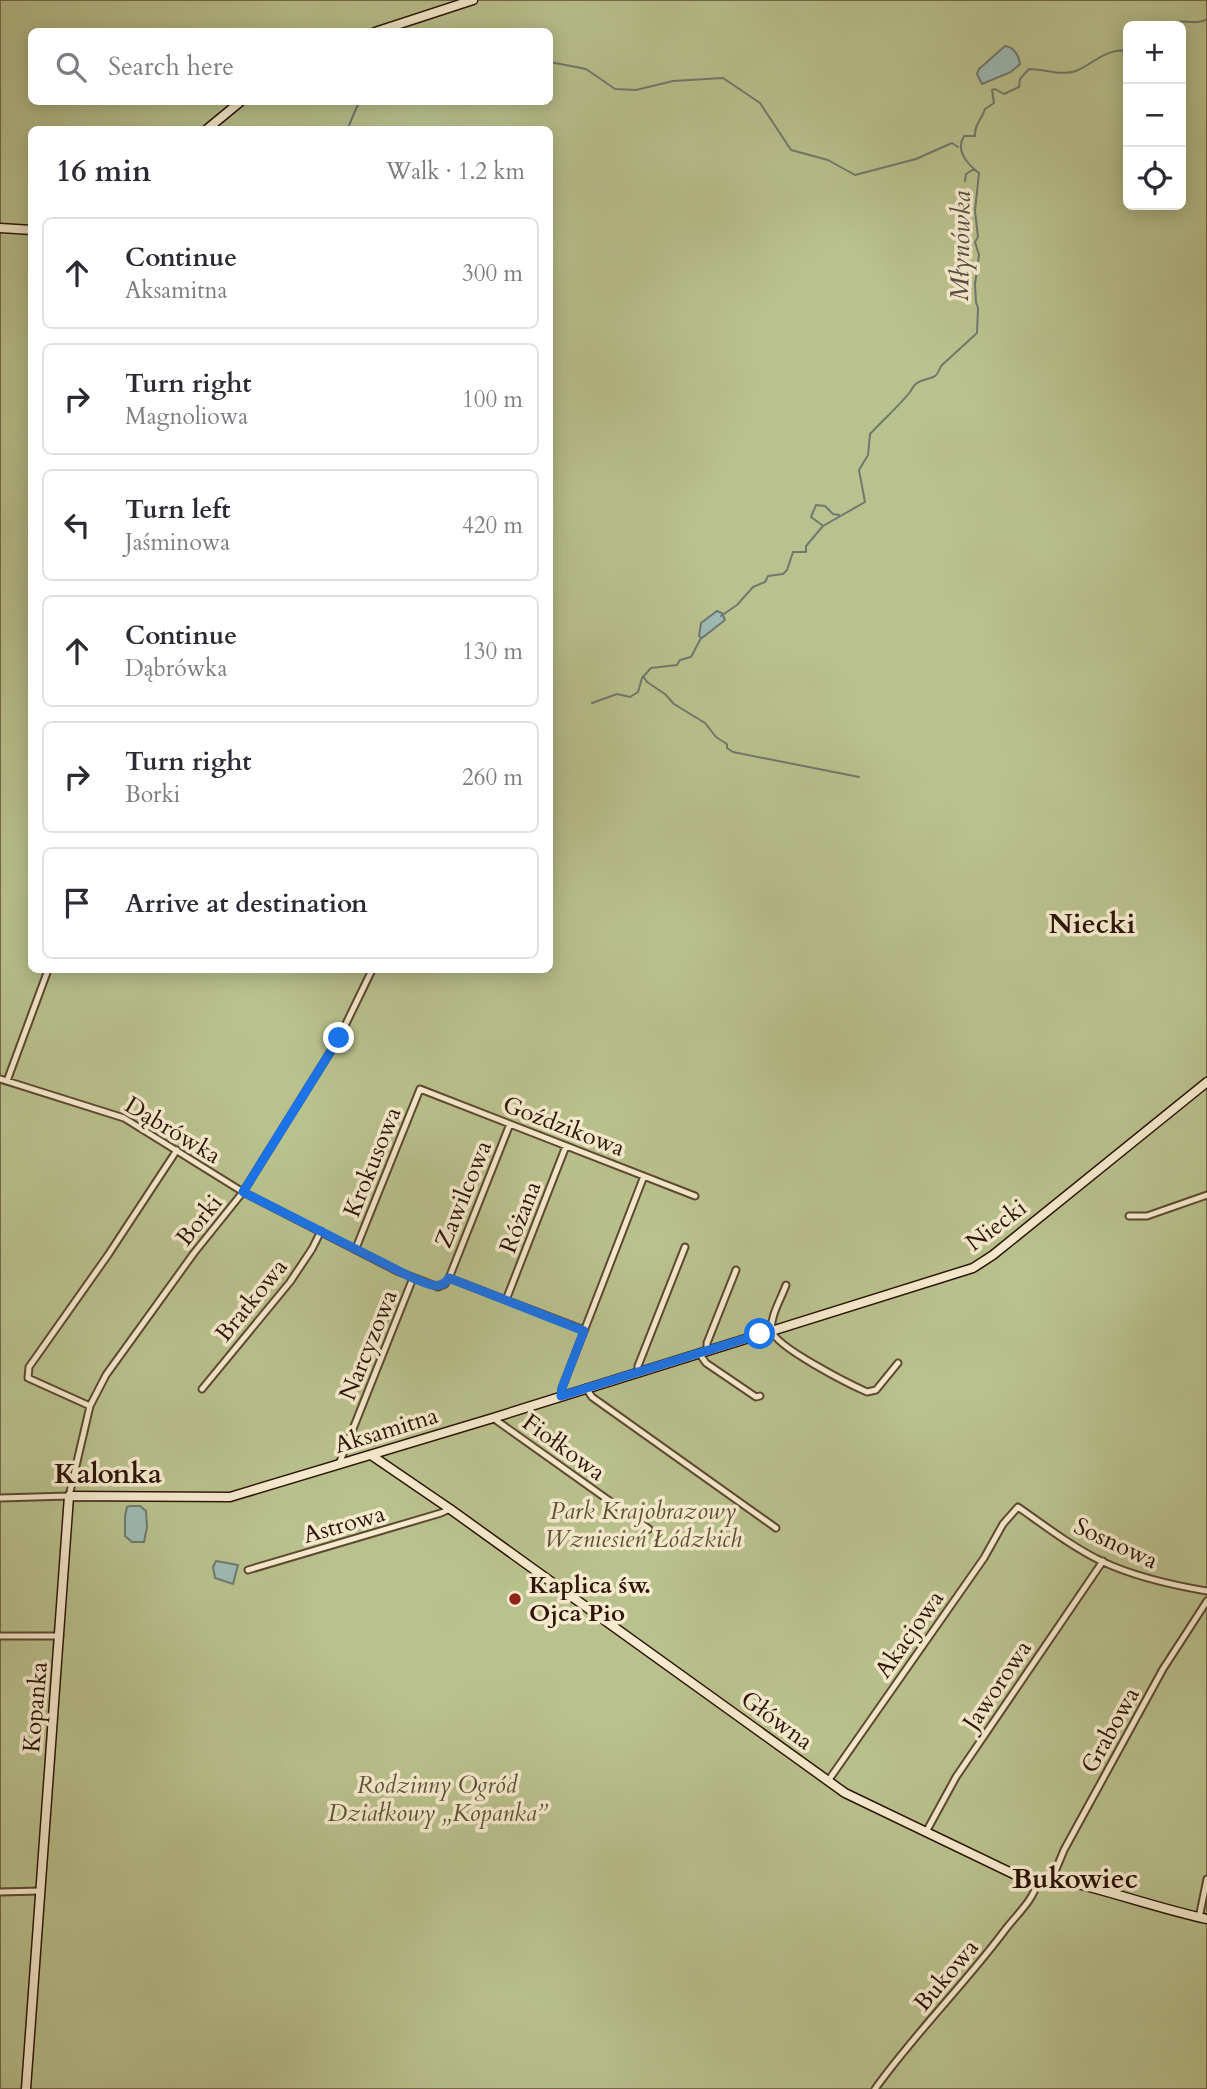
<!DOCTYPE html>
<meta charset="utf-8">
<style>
body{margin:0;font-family:Cardo,serif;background:#f7f7f7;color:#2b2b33}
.controls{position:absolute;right:21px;top:21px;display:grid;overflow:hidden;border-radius:10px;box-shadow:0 4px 18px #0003}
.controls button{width:63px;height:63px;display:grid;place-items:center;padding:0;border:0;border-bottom:2px solid #e1e1e2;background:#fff;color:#2b2b33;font:35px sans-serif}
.stop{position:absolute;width:21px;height:21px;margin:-16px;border:5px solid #1a73e8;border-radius:50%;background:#fff}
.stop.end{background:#1a73e8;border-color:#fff;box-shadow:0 2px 7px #0008}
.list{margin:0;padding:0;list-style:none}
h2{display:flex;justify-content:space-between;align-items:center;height:91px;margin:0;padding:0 28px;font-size:30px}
h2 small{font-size:23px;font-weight:400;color:#7c7c81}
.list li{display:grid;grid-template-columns:46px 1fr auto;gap:21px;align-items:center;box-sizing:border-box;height:112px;margin:0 14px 14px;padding:0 14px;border:2px solid #e1e1e2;border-radius:10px}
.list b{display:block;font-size:26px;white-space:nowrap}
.list p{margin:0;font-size:23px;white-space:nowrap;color:#7c7c81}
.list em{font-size:23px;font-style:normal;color:#7c7c81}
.icon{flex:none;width:38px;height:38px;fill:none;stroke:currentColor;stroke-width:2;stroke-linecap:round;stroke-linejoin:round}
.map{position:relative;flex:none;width:1207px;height:2089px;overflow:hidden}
.search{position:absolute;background:#fff;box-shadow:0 4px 18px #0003;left:28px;top:28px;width:525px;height:77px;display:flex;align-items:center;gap:18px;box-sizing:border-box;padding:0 24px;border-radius:10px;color:#7c7c81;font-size:26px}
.panel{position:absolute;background:#fff;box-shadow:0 4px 18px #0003;left:28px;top:126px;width:525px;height:847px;border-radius:10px}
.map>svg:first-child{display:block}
</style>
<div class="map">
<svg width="1207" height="2089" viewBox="0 0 1207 2089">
<rect width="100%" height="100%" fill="#f1e0b5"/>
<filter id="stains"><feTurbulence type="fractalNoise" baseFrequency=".00286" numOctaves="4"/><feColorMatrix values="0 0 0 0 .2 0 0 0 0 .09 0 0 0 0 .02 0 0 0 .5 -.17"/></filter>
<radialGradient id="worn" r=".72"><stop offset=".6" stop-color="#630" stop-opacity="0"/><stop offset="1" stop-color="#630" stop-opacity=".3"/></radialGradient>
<path fill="#b9c28e" stroke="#736b4a" stroke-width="2" fill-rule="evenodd" d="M0,0H1207V2089H0ZM1128,26H1181V205H1128ZM32,32H550V102H32ZM32,130H550V970H32Z"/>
<path fill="#9dbbb6" stroke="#707870" stroke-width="2" d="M1005,46C1014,47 1019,56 1020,64L1011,72L982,84L977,74L979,69Z
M717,611L722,613L725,620L702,638L699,636L701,623Z
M130,1506H140L146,1511L147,1527L144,1542H132L125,1536V1516L127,1507Z
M216,1561L238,1565L233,1584L215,1578L213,1567Z"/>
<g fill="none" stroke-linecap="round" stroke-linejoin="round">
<path stroke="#707870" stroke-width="2" d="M1168,26C1181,16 1193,27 1207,19
M550,62L586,69L615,89L636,90L673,81L723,78L760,103L791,150L828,160L855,175L916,159L952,143L958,147
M347,130L359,102
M965,181L966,174L974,169
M822,525L811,517L816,505L825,506L833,514L839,515
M721,616L737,605L753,587L765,582L768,576L783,574L787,570L793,552H806V546L823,526L865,502L859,470L868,455L870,434C884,419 899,406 910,392C913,387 915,383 921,381C932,376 935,381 941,366L977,333L978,308L976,302L975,284L979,255L975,242L978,237L975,211L979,173C967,164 955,150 964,136H975C974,125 982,119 985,109L994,103L992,90L995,89L1004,94L1019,87L1020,79L1029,69C1045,69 1064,77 1078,70C1094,63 1108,47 1128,51
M643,676L647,682L665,694L674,704L705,723L716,737L727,744V748L733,752L859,777
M592,703L617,694L630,697L638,692L642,678L651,668L677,665L680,660L691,657L701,638"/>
<defs>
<path id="street" d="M0,1079L124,1118L243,1192L397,1271L438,1287L445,1284L449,1278L510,1124
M7,1081L48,970
M1129,1216H1147L1207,1195
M356,1248L420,1089L695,1196
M449,1278L584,1330
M786,1285C782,1297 769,1318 772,1331C776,1347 849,1384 867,1392L876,1390L898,1363
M506,1300L566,1146
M707,1351V1343L736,1270
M699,1353L706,1363L756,1397L760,1396
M638,1372V1366L685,1247
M586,1388L592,1397L776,1528
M202,1389L290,1282L312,1249L321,1231
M561,1396L562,1388L644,1176
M90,1406L28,1378L29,1367L108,1255L177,1150
M493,1418L649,1529
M339,1464L413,1278
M0,1498L69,1496L90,1406L106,1375L194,1253L243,1192L339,1038L372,970
M248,1570L441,1513L450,1509
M0,1636H60
M828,1781L984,1558L1003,1524L1018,1507C1045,1526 1071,1546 1101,1561C1135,1577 1171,1585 1207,1591
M926,1832L956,1777L1103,1561
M1052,1879L1064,1850L1163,1669L1207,1601
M0,1892L40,1891
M1199,1918L1207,1879
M875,2089C915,2033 964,1985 1005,1930C1017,1914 1033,1901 1038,1881"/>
<path id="secondary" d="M375,32L473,0
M206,130L240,102
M0,228L32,230
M371,1455L450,1509L845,1793L1022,1878C1038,1883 1054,1878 1070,1882C1116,1893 1161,1909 1207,1919
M26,2089L69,1496L230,1497L493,1418L973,1268L993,1255L1207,1082"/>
</defs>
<use href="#street" stroke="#5e4732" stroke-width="9"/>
<use href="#secondary" stroke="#2d1407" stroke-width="11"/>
<use href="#street" stroke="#f6ebcf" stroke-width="5"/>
<use href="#secondary" stroke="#f6ebcf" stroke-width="8"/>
</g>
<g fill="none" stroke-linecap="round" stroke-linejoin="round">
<path stroke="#1a73e8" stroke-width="9" d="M339,1038L243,1192L413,1278C426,1283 440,1292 449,1278L584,1331L562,1388L561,1396L760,1334"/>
</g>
<circle fill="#8f2418" stroke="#f6ebcf" stroke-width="2.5" cx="515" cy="1599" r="7"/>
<g text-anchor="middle" stroke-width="7" stroke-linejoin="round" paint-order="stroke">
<g font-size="24" fill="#2d1407" stroke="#f6ebcf">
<text transform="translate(564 1126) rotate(21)" y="8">Goździkowa</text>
<text transform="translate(173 1130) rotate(31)" y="8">Dąbrówka</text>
<text transform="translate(372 1162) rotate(-68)" y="8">Krokusowa</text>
<text transform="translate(463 1194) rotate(-68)" y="8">Zawilcowa</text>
<text transform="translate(520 1217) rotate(-69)" y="8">Różana</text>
<text transform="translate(199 1220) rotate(-51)" y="8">Borki</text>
<text transform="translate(996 1225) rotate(-37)" y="8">Niecki</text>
<text transform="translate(251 1300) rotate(-51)" y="8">Bratkowa</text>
<text transform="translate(368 1345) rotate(-68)" y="8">Narcyzowa</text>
<text transform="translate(386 1430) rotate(-17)" y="8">Aksamitna</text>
<text transform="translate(564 1447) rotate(36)" y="8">Fiołkowa</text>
<text transform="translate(344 1524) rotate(-16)" y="8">Astrowa</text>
<text transform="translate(1116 1543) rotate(25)" y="8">Sosnowa</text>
<text transform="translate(909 1634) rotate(-55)" y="8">Akacjowa</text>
<text transform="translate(997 1685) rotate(-56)" y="8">Jaworowa</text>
<text transform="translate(35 1707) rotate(-85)" y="8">Kopanka</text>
<text transform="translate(777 1720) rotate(36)" y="8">Główna</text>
<text transform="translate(1110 1730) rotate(-61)" y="8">Grabowa</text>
<text transform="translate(946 1975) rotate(-50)" y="8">Bukowa</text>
</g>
<g font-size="24" font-style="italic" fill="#5e5136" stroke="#f6ebcf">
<text x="643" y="1519">Park Krajobrazowy<tspan x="643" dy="28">Wzniesień Łódzkich</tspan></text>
<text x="437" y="1793">Rodzinny Ogród<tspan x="437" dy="28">Działkowy „Kopanka”</tspan></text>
</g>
<g font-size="24" font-weight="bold" fill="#2d1407" stroke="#f6ebcf" text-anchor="start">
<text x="529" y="1593">Kaplica św.<tspan x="529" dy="28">Ojca Pio</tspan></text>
</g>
<g font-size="26" font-style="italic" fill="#544e44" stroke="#f6ebcf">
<text transform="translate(960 246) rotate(-89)" y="9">Młynówka</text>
</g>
<g font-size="28" font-weight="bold" fill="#2d1407" stroke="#f6ebcf">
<text x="1092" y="933">Niecki</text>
<text x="108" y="1483">Kalonka</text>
<text x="1075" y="1888">Bukowiec</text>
</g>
</g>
<rect width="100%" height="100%" filter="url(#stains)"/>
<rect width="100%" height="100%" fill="url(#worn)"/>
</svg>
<div class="controls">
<button>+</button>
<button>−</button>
<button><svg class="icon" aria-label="locate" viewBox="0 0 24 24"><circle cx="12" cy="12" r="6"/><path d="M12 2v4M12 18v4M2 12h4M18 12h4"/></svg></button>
</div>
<div class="stop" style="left:760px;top:1334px"></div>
<div class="stop end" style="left:339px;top:1038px"></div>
<div class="search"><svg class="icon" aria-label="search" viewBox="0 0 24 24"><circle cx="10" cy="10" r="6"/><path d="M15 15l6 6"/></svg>Search here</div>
<section class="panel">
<h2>16 min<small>Walk · 1.2 km</small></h2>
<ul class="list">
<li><svg class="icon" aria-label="ahead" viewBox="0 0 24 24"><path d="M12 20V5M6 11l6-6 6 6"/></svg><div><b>Continue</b><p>Aksamitna</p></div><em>300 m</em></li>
<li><svg class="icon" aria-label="right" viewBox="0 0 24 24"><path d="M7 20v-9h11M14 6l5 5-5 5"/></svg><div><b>Turn right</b><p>Magnoliowa</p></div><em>100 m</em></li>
<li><svg class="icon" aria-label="left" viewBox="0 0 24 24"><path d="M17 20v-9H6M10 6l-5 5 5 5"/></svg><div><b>Turn left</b><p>Jaśminowa</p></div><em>420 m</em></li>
<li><svg class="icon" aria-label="ahead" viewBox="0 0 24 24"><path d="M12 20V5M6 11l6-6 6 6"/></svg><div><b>Continue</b><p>Dąbrówka</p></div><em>130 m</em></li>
<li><svg class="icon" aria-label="right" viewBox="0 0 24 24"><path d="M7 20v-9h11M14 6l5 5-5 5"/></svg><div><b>Turn right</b><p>Borki</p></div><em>260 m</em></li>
<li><svg class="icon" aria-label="arrive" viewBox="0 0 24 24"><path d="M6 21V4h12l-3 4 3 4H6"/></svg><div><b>Arrive at destination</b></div></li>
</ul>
</section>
</div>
